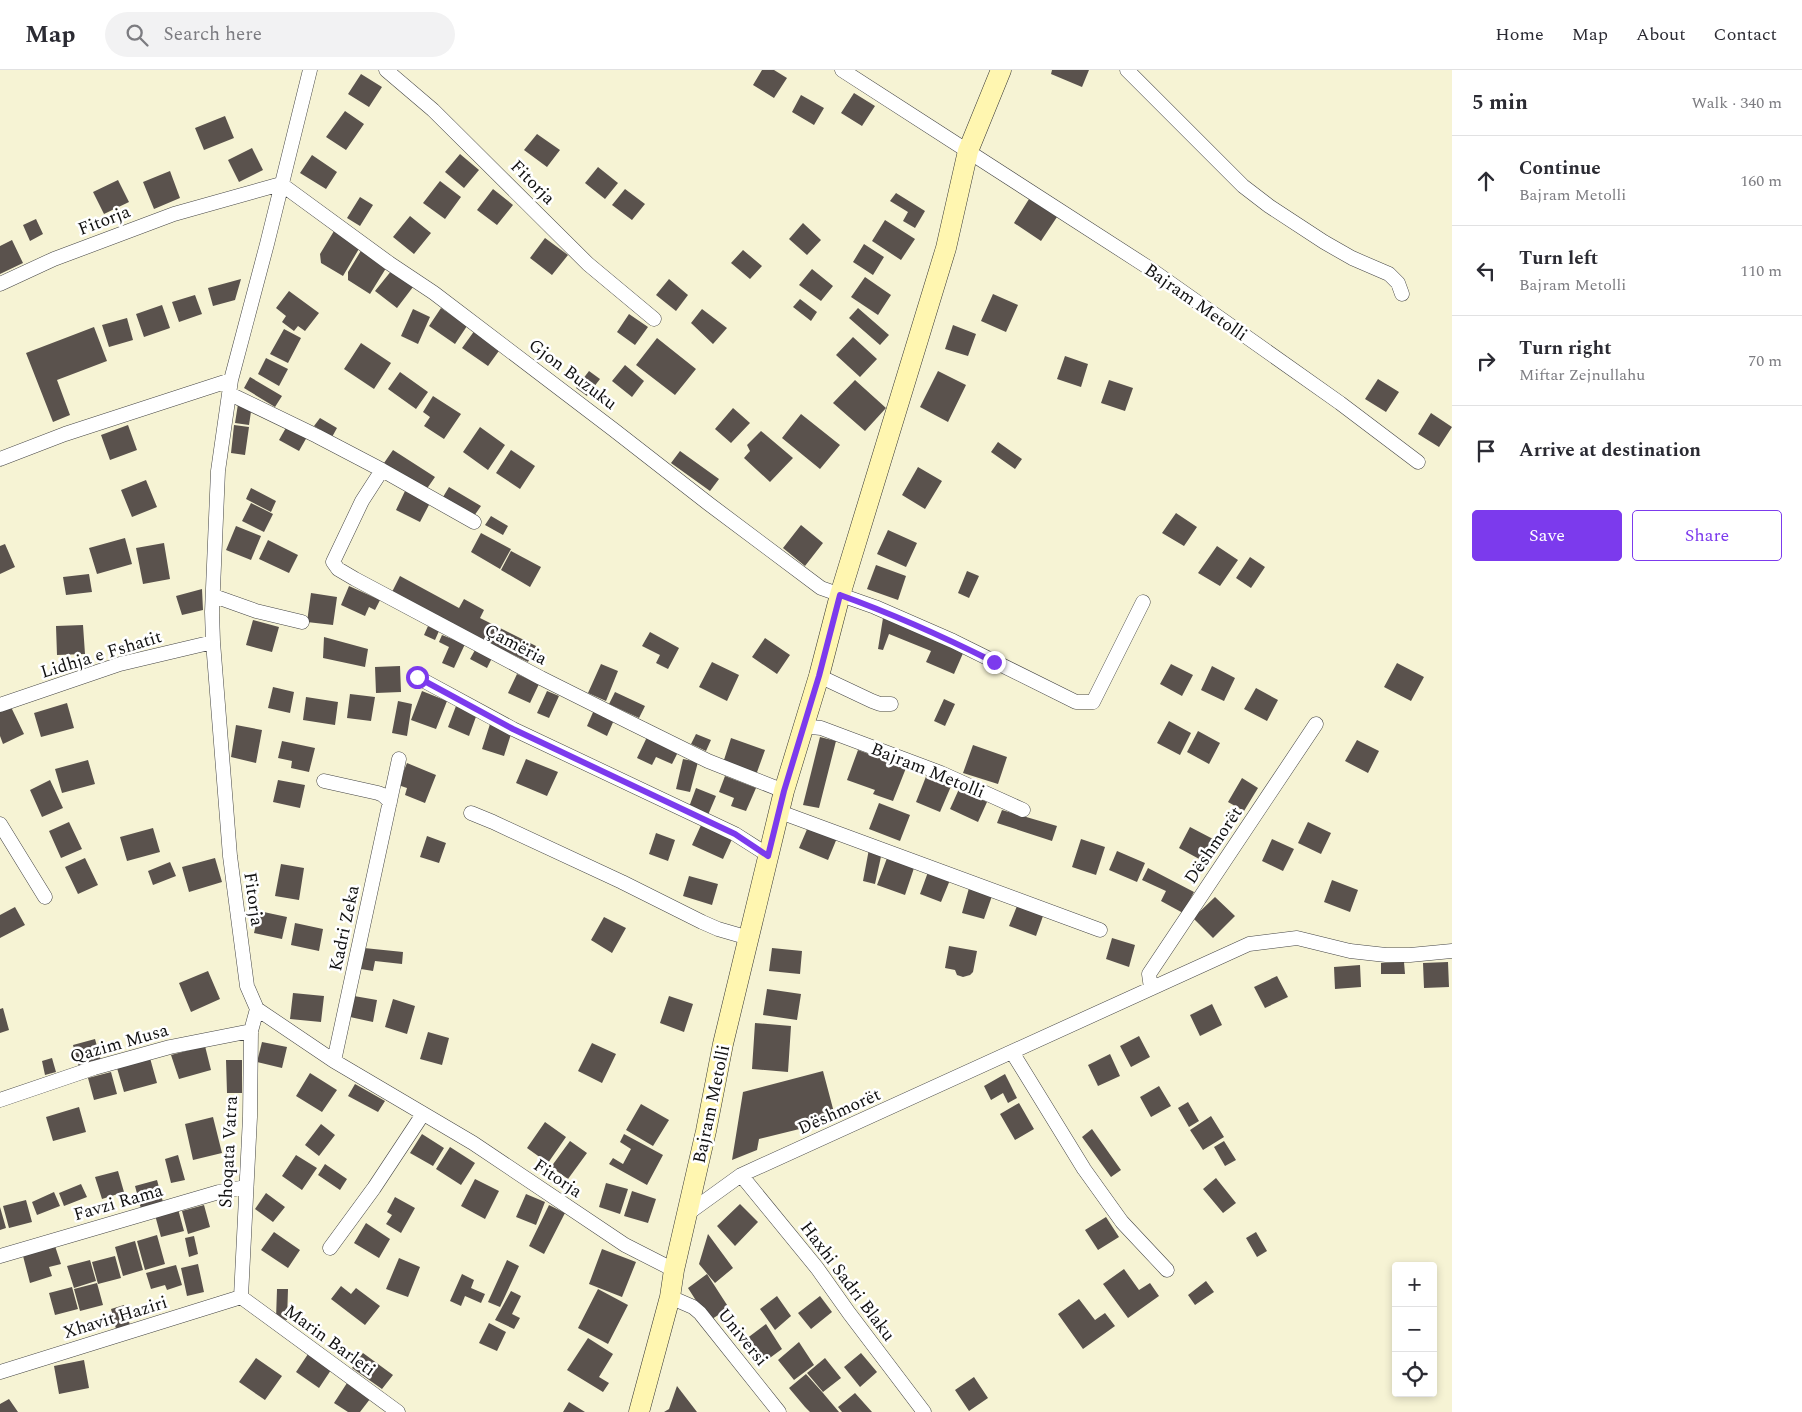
<!DOCTYPE html>
<meta charset="utf-8">
<style>
body{margin:0;font-family:Spectral,serif;background:#f2f2f3;color:#2b2b33}
.controls{position:absolute;right:15px;bottom:15px;display:grid;overflow:hidden;border-radius:5px;box-shadow:0 2px 8px #0003}
.controls button{width:45px;height:45px;display:grid;place-items:center;padding:0;border:0;border-bottom:1px solid #e1e1e2;background:#fff;color:#2b2b33;font:25px sans-serif}
.stop{position:absolute;width:15px;height:15px;margin:-11px;border:4px solid #7c3aed;border-radius:50%;background:#fff}
.stop.end{background:#7c3aed;border-color:#fff;box-shadow:0 1px 5px #0008}
.list{margin:0;padding:0;list-style:none}
h2{display:flex;justify-content:space-between;align-items:center;height:65px;margin:0;padding:0 20px;font-size:21px}
h2 small{font-size:16px;font-weight:400;color:#7c7c81}
.list li{display:grid;grid-template-columns:32px 1fr auto;gap:15px;align-items:center;box-sizing:border-box;height:90px;padding:0 20px;border-top:1px solid #e1e1e2}
.list b{display:block;font-size:19px;white-space:nowrap}
.list p{margin:0;font-size:16px;white-space:nowrap;color:#7c7c81}
.list em{font-size:16px;font-style:normal;color:#7c7c81}
.actions{display:flex;gap:10px;padding:15px 20px}
.actions a{flex:1;padding:11px 0;border:1px solid #7c3aed;border-radius:5px;text-align:center;font-size:18px;color:#7c3aed}
.actions .main{background:#7c3aed;color:#fff}
.icon{flex:none;width:28px;height:28px;fill:none;stroke:currentColor;stroke-width:2;stroke-linecap:round;stroke-linejoin:round}
.map{position:relative;flex:none;width:1452px;height:1342px;overflow:hidden}
header{display:flex;align-items:center;gap:30px;box-sizing:border-box;height:70px;padding:0 25px;background:#fff;border-bottom:1px solid #e1e1e2}
header strong{font-size:24px}
nav{display:flex;gap:28px;margin-inline-start:auto;font-size:18px}
.search{width:350px;height:45px;background:#f2f2f3;display:flex;align-items:center;gap:12px;box-sizing:border-box;padding:0 18px;border-radius:28px;color:#7c7c81;font-size:19px}
main{display:flex}
aside{flex:1;background:#fff}
.map>svg:first-child{display:block}
</style>
<header>
<strong>Map</strong>
<div class="search"><svg class="icon" aria-label="search" viewBox="0 0 24 24"><circle cx="10" cy="10" r="6"/><path d="M15 15l6 6"/></svg>Search here</div>
<nav><a>Home</a><a>Map</a><a>About</a><a>Contact</a></nav>
</header>
<main>
<div class="map">
<svg width="1452" height="1342" viewBox="0 0 1452 1342">
<rect width="100%" height="100%" fill="#fffdf5"/>
<path fill="#f6f3d4" fill-rule="evenodd" d="M0,0H1452V1342H0ZM1396,1196H1433V1323H1396Z"/>
<path fill="#5a524d" d="M762,0H774L787,8L774,28L753,15Z
M1052,0H1089L1082,17L1051,4Z
M361,4L382,17L369,37L348,24Z
M854,23L875,36L862,56L841,43Z
M801,25L824,38L814,55L792,42Z
M345,41L364,54L346,80L326,67Z
M225,46L234,68L204,80L195,58Z
M537,64L560,80L547,97L524,80Z
M252,78L263,100L239,112L228,90Z
M460,84L479,100L464,118L445,102Z
M312,85L337,102L326,119L300,103Z
M598,97L618,113L605,129L585,113Z
M170,101L180,128L154,139L143,112Z
M118,110L129,132L104,144L93,122Z
M440,111L461,127L445,149L423,133Z
M493,119L513,135L497,155L477,140Z
M625,119L645,134L632,150L612,135Z
M896,123L925,141L915,158L903,151L908,142L890,131Z
M360,127L373,135L360,156L347,148Z
M1029,129L1057,147L1041,171L1014,153Z
M410,146L431,163L414,184L393,167Z
M36,149L43,164L30,171L23,155Z
M885,150L915,169L901,190L872,171Z
M803,153L821,170L807,185L789,169Z
M334,161L360,177L343,206L321,193L320,184Z
M545,168L568,185L552,205L530,188Z
M12,170L23,193L0,204V176Z
M864,174L884,187L873,205L853,192Z
M362,179L388,195L370,224L348,210V202Z
M743,180L762,196L750,209L731,193Z
M812,199L833,216L821,231L799,215Z
M392,200L413,217L397,238L375,221Z
M865,207L891,225L878,245L851,227Z
M241,209L235,230L213,236L208,218Z
M669,209L688,225L676,241L656,225Z
M289,221L319,243L305,261L298,256L294,261L282,252L286,246L276,238Z
M993,224L1018,235L1006,262L981,251Z
M195,225L202,244L179,252L172,232Z
M800,229L817,242L811,251L793,237Z
M162,235L170,258L144,267L136,244Z
M441,238L467,256L455,274L429,256Z
M858,238L889,265L880,275L849,248Z
M413,239L430,247L418,274L401,266Z
M702,239L727,258L713,274L691,253Z
M629,244L648,257L635,275L617,262Z
M127,248L133,270L109,277L102,255Z
M953,255L976,264L968,286L945,279Z
M94,257L107,291L57,310L70,345L53,352L26,283Z
M284,259L301,268L288,293L270,284Z
M475,260L501,278L488,296L462,278Z
M853,267L877,289L860,307L836,285Z
M657,268L696,299L675,325L636,295Z
M361,273L391,293L374,319L344,299Z
M1065,286L1088,294L1081,317L1057,309Z
M266,288L288,299L279,316L258,304Z
M625,295L644,311L632,327L612,311Z
M589,301L600,309L587,326L576,318Z
M938,301L966,315L948,352L920,337Z
M400,302L428,322L416,339L388,319Z
M250,307L282,326L275,337L244,318Z
M1378,309L1399,322L1386,342L1365,329Z
M855,310L886,338L865,361L833,333Z
M1109,310L1133,318L1125,341L1101,333Z
M433,326L461,344L444,369L424,356L430,347L423,342Z
M238,334L252,335L249,355L235,353Z
M733,338L750,353L731,373L715,359Z
M1431,343L1452,357L1439,377L1418,364Z
M801,344L840,375L820,399L782,368Z
M320,348L337,358L332,367L314,356Z
M128,355L137,380L110,390L101,365Z
M234,355L249,357L245,385L231,383Z
M287,356L307,367L299,381L279,370Z
M480,357L505,375L488,400L463,382Z
M761,361L793,388L770,412L744,388L750,381L747,375Z
M998,372L1022,389L1015,399L991,382Z
M393,380L435,407L426,420L384,393Z
M511,380L535,396L520,419L496,403Z
M680,381L719,409L710,421L671,393Z
M918,397L942,411L925,439L902,425Z
M146,410L157,437L132,447L121,420Z
M449,417L481,436L474,446L443,427Z
M251,418L276,431L271,442L246,429Z
M405,421L430,433L420,452L396,440Z
M251,433L273,444L264,462L242,451Z
M1176,443L1197,457L1184,476L1162,463Z
M491,446L508,456L503,465L485,455Z
M801,455L823,473L805,496L783,478Z
M236,456L261,466L251,490L226,480Z
M888,460L917,473L906,497L877,484Z
M481,463L511,479L500,499L471,482Z
M125,468L132,494L97,504L89,478Z
M268,470L298,485L289,503L259,489Z
M164,473L170,509L143,514L136,478Z
M5,474L15,497L0,504V476Z
M1217,476L1238,490L1220,516L1198,503Z
M511,481L541,497L530,517L501,500Z
M1250,487L1265,497L1251,518L1236,508Z
M876,495L906,506L898,530L867,519Z
M967,501L979,506L969,528L958,523Z
M89,504L92,522L66,525L63,507Z
M400,506L459,538L464,529L484,540L480,548L536,576L528,592L472,565L392,522Z
M349,516L380,530L375,540L369,537L365,546L341,535Z
M202,519L203,540L182,545L176,526Z
M311,523L337,527L333,555L307,552Z
M883,548L964,581L954,604L926,592L931,581L889,564L883,580L878,579Z
M253,550L279,557L272,582L246,575Z
M83,555L85,584L57,585L56,556Z
M428,556L439,561L435,570L424,565Z
M650,562L679,578L668,599L656,593L660,585L642,576Z
M442,565L465,574L454,598L442,593L449,577L439,572Z
M324,567L368,579L365,597L323,588Z
M765,568L790,585L777,604L752,587Z
M475,580L492,588L487,598L470,589Z
M712,592L739,605L727,631L699,617Z
M1397,593L1424,607L1411,631L1384,617Z
M601,594L618,601L606,631L588,623Z
M1171,594L1193,605L1182,626L1160,614Z
M400,596L401,622L376,623L375,597Z
M1212,596L1235,608L1224,631L1201,620Z
M517,604L539,614L530,633L508,623Z
M273,617L294,622L290,643L268,638Z
M1256,618L1278,630L1267,651L1244,639Z
M422,621L447,631L436,659L411,650Z
M547,621L559,626L549,648L537,643Z
M615,622L645,636L639,648L609,634Z
M350,624L375,627L371,651L347,648Z
M306,627L338,632L335,655L303,650Z
M944,629L955,634L945,656L934,651Z
M398,631L412,634L407,666L392,663Z
M67,633L74,658L41,667L34,643Z
M456,636L477,644L469,666L448,657Z
M11,637L24,664L3,674L0,666V642Z
M594,640L614,650L607,666L587,656Z
M1169,651L1191,663L1180,685L1157,673Z
M490,654L512,661L504,686L482,679Z
M236,655L262,660L256,693L231,687Z
M1198,661L1220,673L1209,694L1187,682Z
M696,664L711,670L706,681L691,674Z
M647,667L678,682L672,694L656,687L652,695L637,688Z
M820,667L836,671L819,738L803,735Z
M731,668L765,680L756,705L723,693Z
M1357,670L1379,681L1368,703L1345,691Z
M282,671L315,678L309,702L291,698L292,691L278,688Z
M973,675L1007,687L998,714L963,703Z
M858,680L906,698L893,731L873,724L875,720L847,710Z
M526,689L558,702L547,726L516,713Z
M683,689L698,692L690,722L676,719Z
M88,690L95,714L62,723L55,699Z
M407,693L436,705L425,733L405,725L407,718L398,715Z
M927,704L952,714L940,742L916,732Z
M725,706L756,718L746,741L731,736L734,728L719,722Z
M1242,708L1258,718L1244,741L1228,732Z
M50,710L63,738L42,747L30,720Z
M278,710L305,715L300,738L273,732Z
M696,718L716,726L708,745L689,737Z
M959,719L987,732L978,752L950,739Z
M879,733L910,745L900,771L869,759Z
M1002,740L1057,756L1052,771L997,753Z
M69,752L82,779L61,788L49,761Z
M1308,752L1331,763L1321,784L1298,773Z
M702,753L733,767L723,789L692,775Z
M808,757L837,768L828,790L799,778Z
M1190,757L1213,769L1201,790L1179,778Z
M153,758L160,782L127,791L120,767Z
M656,763L675,770L668,791L649,784Z
M427,766L446,773L439,793L420,787Z
M1081,769L1105,777L1096,805L1072,797Z
M1272,769L1294,779L1283,801L1262,791Z
M869,779L882,782L875,814L863,811Z
M1117,781L1145,793L1137,812L1109,800Z
M85,788L98,815L78,824L65,797Z
M215,788L222,812L189,822L182,797Z
M887,788L914,798L905,825L877,815Z
M170,792L176,806L153,815L148,801Z
M281,794L304,798L299,830L275,826Z
M1148,798L1194,822L1183,843L1161,831L1166,821L1142,810Z
M928,802L950,810L941,832L920,824Z
M689,806L718,814L712,835L683,826Z
M1332,810L1358,820L1350,842L1324,832Z
M969,818L992,826L984,849L962,843Z
M1215,827L1235,846L1213,868L1193,848Z
M1017,836L1043,846L1036,866L1009,856Z
M15,837L25,855L0,868V845Z
M259,841L287,847L282,869L254,863Z
M604,847L626,858L612,883L591,870Z
M295,853L323,859L319,881L291,875Z
M1112,868L1135,875L1129,897L1106,889Z
M949,876L977,881L973,902L970,905L963,907L957,905L955,900L945,898Z
M364,878L403,882L402,894L375,891L373,901L361,899Z
M772,878L802,881L800,904L769,901Z
M1404,892L1405,904H1381V893Z
M1448,892L1449,917L1424,918L1423,893Z
M1360,895L1361,917L1335,919L1334,897Z
M208,901L220,929L191,942L179,913Z
M1277,906L1288,927L1265,938L1254,917Z
M767,919L801,924L797,950L763,945Z
M293,923L324,926L321,952L290,949Z
M354,926L377,930L373,952L350,947Z
M669,926L693,934L684,962L660,953Z
M393,929L415,936L407,964L385,957Z
M1212,934L1222,955L1200,966L1190,945Z
M3,938L9,960L0,963V939Z
M755,953L791,956L788,1002L752,999Z
M428,962L449,968L442,995L420,989Z
M1139,966L1150,987L1131,997L1120,976Z
M95,969L101,991L79,997L73,975Z
M262,972L287,977L282,998L257,992Z
M592,973L616,984L602,1013L578,1001Z
M205,976L211,1000L179,1009L171,985Z
M1110,984L1120,1006L1098,1016L1088,995Z
M52,988L56,1002L45,1005L42,991Z
M150,988L157,1013L124,1022L117,998Z
M226,990H242V1023H227Z
M823,1001L836,1050L759,1069L757,1080L732,1090L743,1022Z
M111,1002L117,1024L94,1030L88,1008Z
M310,1003L337,1020L322,1042L296,1026Z
M1005,1004L1017,1028L1008,1033L1003,1023L991,1030L984,1016Z
M355,1014L385,1031L378,1042L348,1026Z
M1159,1016L1171,1036L1151,1047L1140,1027Z
M1188,1032L1199,1051L1189,1057L1178,1038Z
M1019,1033L1034,1059L1015,1070L1000,1044Z
M641,1034L669,1050L653,1076L626,1060Z
M79,1037L86,1062L53,1071L46,1047Z
M1211,1046L1224,1067L1203,1080L1190,1060Z
M213,1047L222,1083L193,1090L185,1054Z
M545,1052L566,1067L548,1093L527,1078Z
M321,1054L335,1065L319,1086L305,1075Z
M1092,1059L1121,1100L1111,1107L1082,1067Z
M422,1064L444,1078L433,1096L410,1083Z
M624,1064L663,1085L647,1115L609,1094L613,1088L623,1094L631,1079L620,1072Z
M570,1071L587,1083L568,1109L551,1097Z
M1224,1071L1236,1090L1225,1096L1214,1077Z
M450,1077L475,1093L461,1115L436,1099Z
M178,1085L185,1110L171,1113L165,1089Z
M296,1085L317,1098L302,1120L282,1106Z
M325,1094L347,1109L340,1120L318,1105Z
M118,1101L124,1122L102,1129L95,1107Z
M1216,1108L1236,1133L1223,1143L1203,1119Z
M475,1109L499,1121L485,1149L461,1136Z
M157,1110L163,1132L141,1139L135,1116Z
M606,1113L628,1119L620,1144L599,1137Z
M81,1114L87,1127L64,1136L59,1123Z
M632,1121L656,1129L648,1153L624,1146Z
M54,1122L60,1136L37,1145L32,1132Z
M266,1123L285,1137L273,1152L255,1139Z
M526,1124L545,1132L536,1155L516,1147Z
M395,1127L415,1138L401,1163L386,1154L392,1145L387,1142Z
M26,1130L32,1152L9,1158L3,1136Z
M740,1134L758,1152L735,1176L717,1156Z
M204,1135L210,1157L188,1164L182,1141Z
M549,1135L565,1143L544,1184L529,1176Z
M0,1137L6,1158L0,1160Z
M178,1139L184,1161L161,1167L155,1145Z
M1106,1147L1119,1167L1098,1180L1085,1160Z
M366,1153L390,1169L379,1188L354,1173Z
M274,1162L300,1180L288,1198L261,1180Z
M1256,1162L1267,1181L1257,1187L1246,1168Z
M708,1164L733,1198L715,1213L699,1194Z
M157,1165L165,1194L145,1200L137,1171Z
M194,1166L198,1184L189,1187L185,1168Z
M135,1171L143,1200L123,1206L115,1177Z
M55,1176L61,1194L49,1197L52,1206L30,1213L23,1186Z
M602,1179L636,1192L622,1227L589,1214Z
M115,1186L121,1208L98,1214L92,1192Z
M399,1188L420,1197L408,1227L386,1219Z
M90,1190L96,1211L74,1218L67,1196Z
M507,1190L519,1196L500,1237L488,1232Z
M198,1194L204,1222L187,1226L181,1198Z
M176,1195L182,1215L167,1220L165,1215L151,1219L146,1203Z
M1124,1199L1139,1220L1150,1213L1159,1226L1128,1248L1103,1214Z
M462,1204L474,1210L471,1218L485,1224L481,1233L465,1226L461,1236L450,1231Z
M707,1204L729,1238L709,1251L688,1218Z
M1206,1211L1214,1222L1195,1235L1188,1225Z
M97,1213L103,1235L80,1241L74,1219Z
M341,1216L351,1224L356,1218L380,1236L365,1255L331,1229Z
M72,1217L78,1239L55,1245L49,1223Z
M277,1219H288L287,1250L276,1249Z
M598,1219L628,1235L608,1274L578,1258Z
M511,1221L521,1226L512,1244L520,1248L514,1259L495,1250Z
M777,1226L791,1246L775,1260L760,1239Z
M820,1226L832,1242L811,1259L798,1243Z
M1079,1229L1095,1250L1105,1243L1115,1256L1083,1279L1058,1244Z
M124,1235L130,1255L116,1259L111,1239Z
M489,1253L506,1262L497,1281L479,1273Z
M766,1254L782,1279L763,1293L746,1269Z
M588,1268L613,1284L599,1307L609,1313L603,1322L567,1300Z
M799,1272L814,1295L794,1310L778,1290Z
M363,1283L393,1305L382,1319L352,1298Z
M861,1283L877,1302L860,1317L844,1297Z
M308,1284L331,1300L319,1318L296,1302Z
M256,1288L282,1306L265,1330L239,1312Z
M825,1288L841,1308L823,1322L807,1303Z
M84,1290L89,1318L59,1324L54,1296Z
M806,1304L823,1323L839,1342H810L805,1337L789,1318Z
M974,1307L988,1328L969,1341L955,1320Z
M347,1313L370,1329L360,1342H348L334,1333Z
M677,1316L697,1342H664L669,1339Z
M855,1323L872,1342H842L838,1337Z
M9,1329L18,1342H0V1334Z
M569,1332L585,1342H563Z"/>
<g fill="none" stroke-linecap="round" stroke-linejoin="round">
<defs>
<path id="minor" d="M310,0L267,174L231,310L218,401L212,542L213,572L230,786L247,916L257,939L334,991L473,1073L625,1175L674,1200
M386,0L433,40L588,194L654,249
M842,0L1149,198L1340,333L1418,392
M1127,0L1243,116L1269,136L1324,172L1352,188L1389,204L1398,213L1402,224
M281,114L389,193L434,223L614,360L709,434L821,518L875,537L953,571L1076,632H1093L1143,532
M0,214L54,189L174,144L281,114
M230,324L317,366L382,400
M0,389L65,364L231,310
M474,452L382,400L362,431L333,492L338,499L355,509L541,608L631,653L708,691L784,721
M214,526L256,541L302,552
M819,606L872,631L880,634H891
M417,607L513,659L735,764L768,785
M0,635L120,594L213,572
M802,656L821,658L941,703L1023,740
M324,711L378,723L383,725L390,732
M780,742L1100,860
M471,743L493,752L622,812L702,852L718,859L749,868
M0,754L45,827
M1151,918L1149,904L1316,654
M1012,982L1084,1099L1122,1152L1167,1200
M334,991L399,689
M0,1030L94,998L170,977L251,961
M741,1105L817,1198L849,1243L924,1342
M687,1144L741,1105L1249,874L1297,868L1350,881L1386,885H1410L1452,881
M330,1178L374,1118L423,1044
M0,1186L219,1122L246,1117
M241,1227L250,1047L251,961L257,939
M241,1227L398,1342
M670,1227L693,1237L700,1243L779,1342
M0,1302L241,1227"/>
<path id="secondary" d="M639,1342L670,1227L674,1200L706,1061L723,974L784,721L819,606L840,525L946,178L968,81L1001,0"/>
</defs>
<use href="#minor" stroke="#444" stroke-width="15"/>
<use href="#secondary" stroke="#333" stroke-width="21"/>
<use href="#minor" stroke="#fff" stroke-width="14"/>
<use href="#secondary" stroke="#fff6b0" stroke-width="20"/>
</g>
<g fill="none" stroke-linecap="round" stroke-linejoin="round">
<path stroke="#7c3aed" stroke-width="6" d="M417,607L513,659L735,764L768,786L784,721L819,606L840,525C893,544 944,567 994,592"/>
</g>
<g text-anchor="middle" stroke-width="5" stroke-linejoin="round" paint-order="stroke">
<g font-size="18" fill="#111" stroke="#fff">
<text transform="translate(533 112) rotate(45)" y="6">Fitorja</text>
<text transform="translate(104 150) rotate(-21)" y="6">Fitorja</text>
<text transform="translate(1196 232) rotate(35)" y="6">Bajram Metolli</text>
<text transform="translate(573 304) rotate(37)" y="6">Gjon Buzuku</text>
<text transform="translate(516 574) rotate(28)" y="6">Çamëria</text>
<text transform="translate(101 584) rotate(-17)" y="6">Lidhja e Fshatit</text>
<text transform="translate(928 700) rotate(22)" y="6">Bajram Metolli</text>
<text transform="translate(1213 775) rotate(-56)" y="6">Dëshmorët</text>
<text transform="translate(254 829) rotate(82)" y="6">Fitorja</text>
<text transform="translate(344 858) rotate(-78)" y="6">Kadri Zeka</text>
<text transform="translate(119 973) rotate(-16)" y="6">Qazim Musa</text>
<text transform="translate(711 1034) rotate(-78)" y="6">Bajram Metolli</text>
<text transform="translate(839 1041) rotate(-24)" y="6">Dëshmorët</text>
<text transform="translate(228 1082) rotate(-87)" y="6">Shoqata Vatra</text>
<text transform="translate(558 1108) rotate(34)" y="6">Fitorja</text>
<text transform="translate(118 1132) rotate(-16)" y="6">Favzi Rama</text>
<text transform="translate(848 1211) rotate(53)" y="6">Haxhi Sadri Blaku</text>
<text transform="translate(115 1247) rotate(-17)" y="6">Xhavit Haziri</text>
<text transform="translate(743 1267) rotate(51)" y="6">Universi</text>
<text transform="translate(330 1270) rotate(36)" y="6">Marin Barleti</text>
</g>
</g>
</svg>
<div class="controls">
<button>+</button>
<button>−</button>
<button><svg class="icon" aria-label="locate" viewBox="0 0 24 24"><circle cx="12" cy="12" r="6"/><path d="M12 2v4M12 18v4M2 12h4M18 12h4"/></svg></button>
</div>
<div class="stop" style="left:417px;top:607px"></div>
<div class="stop end" style="left:994px;top:592px"></div>
</div>
<aside>
<h2>5 min<small>Walk · 340 m</small></h2>
<ul class="list">
<li><svg class="icon" aria-label="ahead" viewBox="0 0 24 24"><path d="M12 20V5M6 11l6-6 6 6"/></svg><div><b>Continue</b><p>Bajram Metolli</p></div><em>160 m</em></li>
<li><svg class="icon" aria-label="left" viewBox="0 0 24 24"><path d="M17 20v-9H6M10 6l-5 5 5 5"/></svg><div><b>Turn left</b><p>Bajram Metolli</p></div><em>110 m</em></li>
<li><svg class="icon" aria-label="right" viewBox="0 0 24 24"><path d="M7 20v-9h11M14 6l5 5-5 5"/></svg><div><b>Turn right</b><p>Miftar Zejnullahu</p></div><em>70 m</em></li>
<li><svg class="icon" aria-label="arrive" viewBox="0 0 24 24"><path d="M6 21V4h12l-3 4 3 4H6"/></svg><div><b>Arrive at destination</b></div></li>
</ul>
<div class="actions"><a class="main">Save</a><a>Share</a></div>
</aside>
</main>
